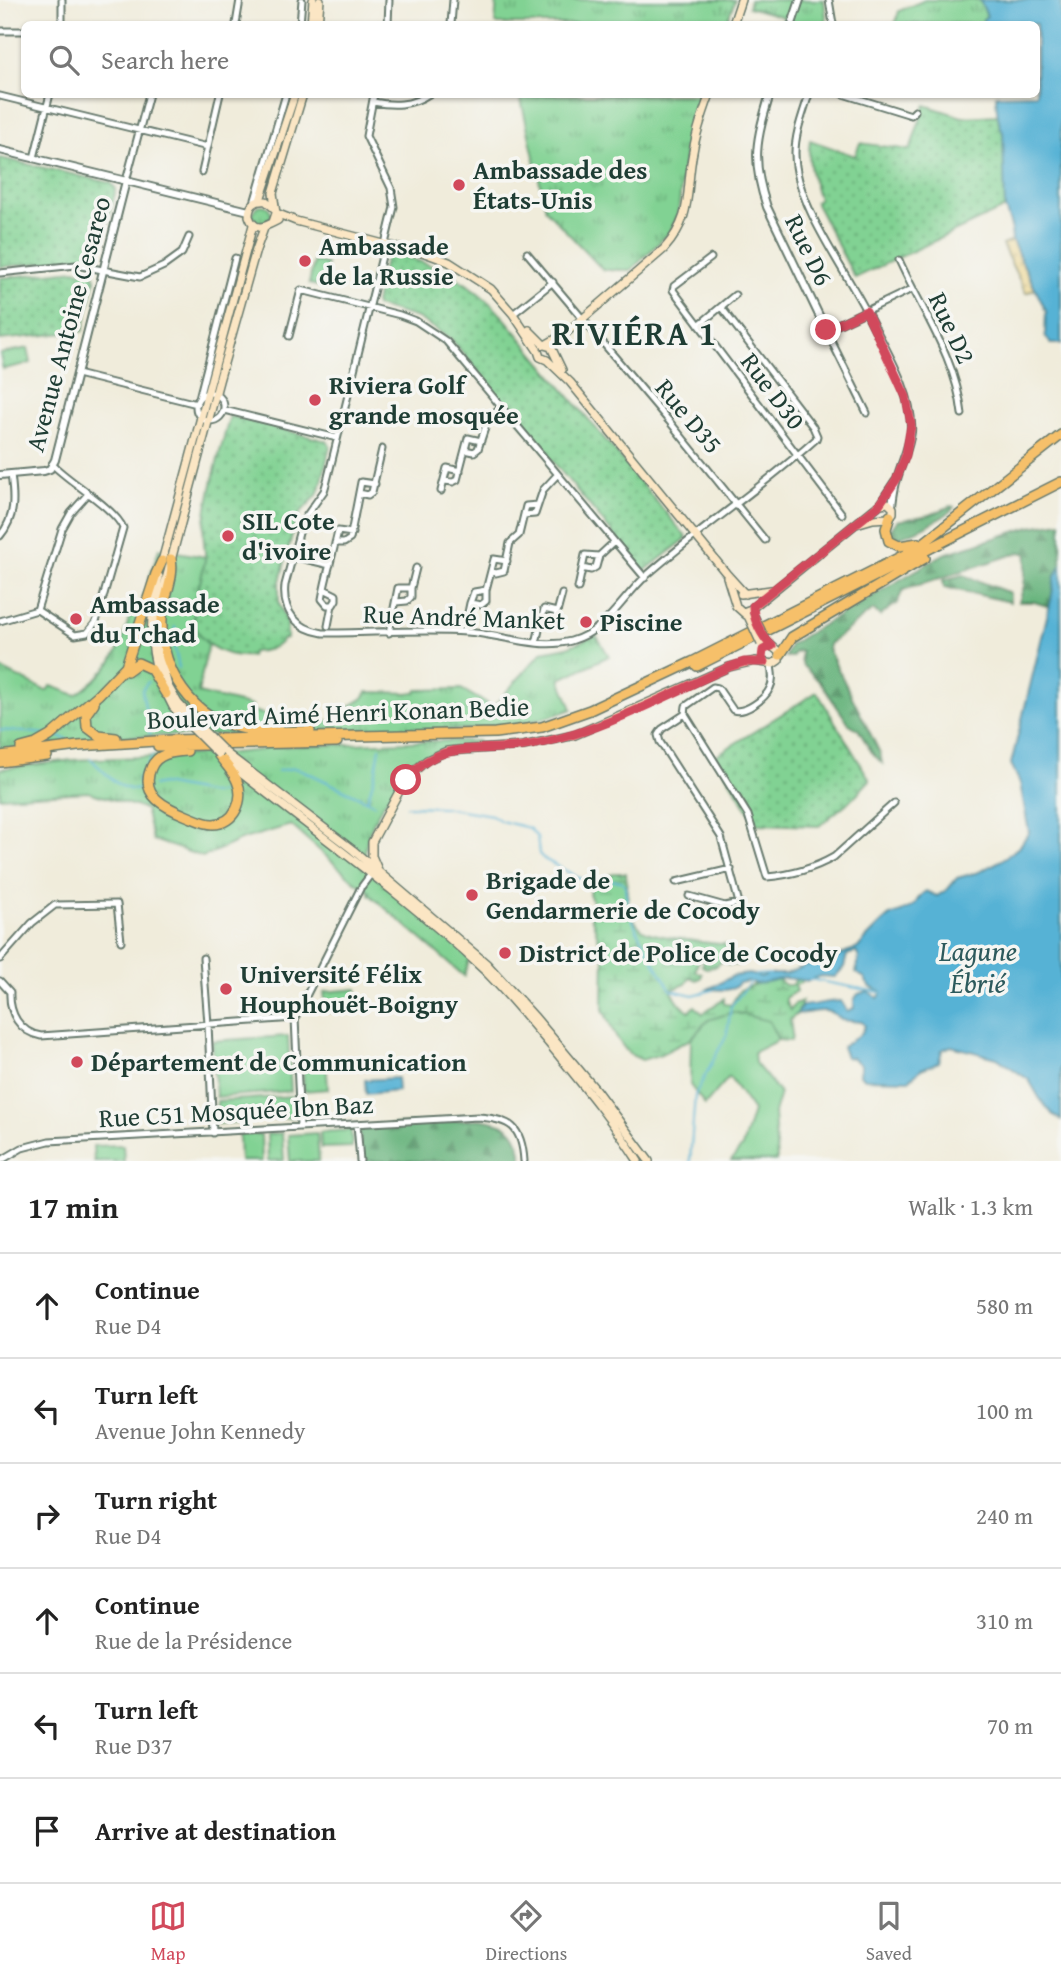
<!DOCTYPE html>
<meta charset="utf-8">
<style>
body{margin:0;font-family:"Gentium Book Plus",serif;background:#f2f2f2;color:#222}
.stop{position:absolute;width:21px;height:21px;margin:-16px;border:5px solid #d1495b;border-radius:50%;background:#fff}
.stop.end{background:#d1495b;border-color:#fff;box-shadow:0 2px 7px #0008}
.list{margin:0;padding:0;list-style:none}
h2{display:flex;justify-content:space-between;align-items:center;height:91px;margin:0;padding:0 28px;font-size:30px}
h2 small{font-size:23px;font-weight:400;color:#767676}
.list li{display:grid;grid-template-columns:46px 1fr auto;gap:21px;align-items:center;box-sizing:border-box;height:105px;padding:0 28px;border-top:2px solid #e0e0e0}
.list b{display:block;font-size:26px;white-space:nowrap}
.list p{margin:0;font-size:23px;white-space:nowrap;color:#767676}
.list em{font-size:23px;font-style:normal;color:#767676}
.icon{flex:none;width:38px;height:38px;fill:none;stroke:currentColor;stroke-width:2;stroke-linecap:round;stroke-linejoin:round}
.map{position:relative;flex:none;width:1061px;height:1161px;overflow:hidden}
.search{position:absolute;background:#fff;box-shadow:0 2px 5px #0004;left:21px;right:21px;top:21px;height:77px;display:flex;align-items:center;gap:18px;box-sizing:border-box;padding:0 24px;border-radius:10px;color:#767676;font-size:26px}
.sheet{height:721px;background:#fff}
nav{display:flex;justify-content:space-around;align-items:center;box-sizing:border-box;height:98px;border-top:2px solid #e0e0e0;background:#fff;font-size:19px;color:#767676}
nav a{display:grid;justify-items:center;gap:4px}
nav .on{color:#d1495b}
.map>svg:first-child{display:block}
</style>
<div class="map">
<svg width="1061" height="1161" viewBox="0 0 1061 1161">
<defs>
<pattern id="grass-tufts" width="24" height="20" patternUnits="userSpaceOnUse" patternTransform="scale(1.75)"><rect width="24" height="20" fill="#81d293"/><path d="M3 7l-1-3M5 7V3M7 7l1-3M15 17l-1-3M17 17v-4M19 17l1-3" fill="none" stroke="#69ac79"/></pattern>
<pattern id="forest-firs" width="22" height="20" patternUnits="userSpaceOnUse" patternTransform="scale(1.75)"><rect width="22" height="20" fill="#68b47d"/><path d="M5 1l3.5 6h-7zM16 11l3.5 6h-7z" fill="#559467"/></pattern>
<pattern id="wetland-marsh" width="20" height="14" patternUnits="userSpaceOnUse" patternTransform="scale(1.75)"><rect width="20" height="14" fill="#81d293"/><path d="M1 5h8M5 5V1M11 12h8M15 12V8" fill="none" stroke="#69ac79"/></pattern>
<pattern id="sand-dots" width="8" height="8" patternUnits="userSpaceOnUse" patternTransform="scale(1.75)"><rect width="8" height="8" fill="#eeda9e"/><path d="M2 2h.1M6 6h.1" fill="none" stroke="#ccbc89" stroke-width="1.8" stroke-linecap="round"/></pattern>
<pattern id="garden-dots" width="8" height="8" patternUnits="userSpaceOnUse" patternTransform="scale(1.75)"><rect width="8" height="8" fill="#81d293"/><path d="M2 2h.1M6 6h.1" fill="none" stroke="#69ac79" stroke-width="1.8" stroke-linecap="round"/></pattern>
</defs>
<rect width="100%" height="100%" fill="#f6f6f2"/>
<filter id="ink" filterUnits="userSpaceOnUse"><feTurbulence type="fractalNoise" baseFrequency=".0143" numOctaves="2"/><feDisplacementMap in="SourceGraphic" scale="14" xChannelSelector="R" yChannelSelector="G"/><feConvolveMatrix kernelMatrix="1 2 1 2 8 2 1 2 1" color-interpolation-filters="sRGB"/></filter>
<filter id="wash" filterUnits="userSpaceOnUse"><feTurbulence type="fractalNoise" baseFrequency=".00686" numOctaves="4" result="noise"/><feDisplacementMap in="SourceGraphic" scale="28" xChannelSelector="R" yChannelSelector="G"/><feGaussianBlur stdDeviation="1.57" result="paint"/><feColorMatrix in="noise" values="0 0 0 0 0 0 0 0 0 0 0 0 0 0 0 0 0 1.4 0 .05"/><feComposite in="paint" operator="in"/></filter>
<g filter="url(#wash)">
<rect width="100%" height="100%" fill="#f0ecdb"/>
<path fill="url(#grass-tufts)" stroke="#508864" stroke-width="2" d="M497,0H735L726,24H495Z
M750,0H824L827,24H783L784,17L748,7Z
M925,0H980L987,17L983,19V24H895L899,11Z
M520,95H702L685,150L678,215L670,232L631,270H603L546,210Z
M253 214a9 9 0 1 1 18 0a9 9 0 1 1-18 0Z
M159,549L206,557L194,614L197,629L208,645L198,693L252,706L251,710L272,717L344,722V710L363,698L367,692L416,693L417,690L461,689L493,707L542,652L568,647L596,635L609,656L560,679L572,709C541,721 509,727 476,729L107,737L0,754V668L46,691L51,686L76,695C109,672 121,654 130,614L138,613Z
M437,741H478V746C464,746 448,746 436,752C405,766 359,827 366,861L470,957L464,976L369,894L370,892L354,881L291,825L240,840L203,857L153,840L145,809L88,792L0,797V769L73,760L232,753L262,750L267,747Z"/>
<path fill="url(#forest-firs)" stroke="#447858" stroke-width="2" d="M951,506L954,507C946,519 906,536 892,539L889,532L897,521L929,515Z
M1061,522V566L1055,576L1050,607L1034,602H1019L1024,586L1027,554L1021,552L903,590L897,603L880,616L874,610L870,612L829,644L828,649L880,753L882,763L872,753L858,729L849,724L820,682L803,666L801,659V651L795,652L792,657H785L790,645L804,636L944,554L1030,527Z
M963,575L1010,593V602L944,587L943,580Z
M479,1119C509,1124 519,1128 522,1161H362L359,1127Z"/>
<path fill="url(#wetland-marsh)" stroke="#508864" stroke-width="2" d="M614,873H626C627,885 626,901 631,912C633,918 638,926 643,930C652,936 711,944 724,944L738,965H728L722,961L714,967L706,968L702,966L704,959L700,957L695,971L702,974L701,978L696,980L690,977L686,984L671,990L679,1003L689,1011L695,1006L703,1014C709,1007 717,1005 724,999V1004L731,1005L740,990L767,980L778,979L785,985H792L796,979H802L801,983L795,985L797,991L786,997V1002L790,1010L794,1004L802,1001L797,1014L790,1020L792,1034L791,1041L778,1040L768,1021L708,1020L691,1039L661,1054L642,1060L629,1054L616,1037L603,1009L604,955L590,913L596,909L589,894L593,883Z"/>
<path fill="url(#sand-dots)" stroke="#868c69" stroke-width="2" d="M1012,241L1035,289L1026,293L1002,245Z"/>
<path fill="#81d293" stroke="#508864" stroke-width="2" d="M314,261L327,264L322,287L309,284Z
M28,348L31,363L3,369L0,354Z
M357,989L358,1010L326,1012L324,992Z
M733,1012L769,1021L778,1040L754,1052L755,1063L780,1093L774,1113L777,1161H731L742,1147L753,1111L729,1077L705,1105L690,1085L691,1039L708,1020Z
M288,1036L291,1091L216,1097L212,1041Z
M326,1057L328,1089L304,1091L302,1059Z
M293,1096L294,1117L216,1124L217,1101Z
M351,1130L352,1147L321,1148L320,1132Z
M282,1133L284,1160L268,1161L267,1134Z
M317,1133L319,1161H290L288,1135Z
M261,1134L262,1161H240L239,1135Z
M123,1145L124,1161H94L93,1146Z"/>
<path fill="url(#garden-dots)" stroke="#508864" stroke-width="2" d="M925,105L962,117L998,115L999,124L1003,133L1005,208L855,278L815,202L819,199C812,179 807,161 810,140L855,156L860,143L910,150Z
M0,158L111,183L116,189L98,260L95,263L69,260L0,267Z
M387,252C439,265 470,279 506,320L687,538L644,571L452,340L418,318L376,306L375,303Z
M76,270L94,274L95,280L83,331L0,340V278Z
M230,416L327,441L330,446L322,481L317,495L300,513L294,527L279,585V604L287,621V639H283C275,650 265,651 252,652L251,656C226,658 192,644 194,613C195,595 203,577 205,559C206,549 202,538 204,527C209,489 219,453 230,416Z
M817,692L870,780L852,799L819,826L757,824L715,756Z"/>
<path fill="#57b2d5" stroke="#3b7884" stroke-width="2" d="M980,0H1061V344H1051L1045,336L1046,311L1012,241L1011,226L1005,208L1003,133C998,121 996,108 996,95L1036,94V24H983V19L987,16Z
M1061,566V1120L1053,1115L1040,1099L1029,1080L997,1058L951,1046L942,1050L939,1062L921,1069L909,1080L865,1079L860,1075L861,1065L853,1058L846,1057L842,1047L861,1034L865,1026L862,1022L841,1020C829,1005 815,1013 797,1014L802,1006C815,1005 828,1001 841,1001L847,1011L854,1008V1000L858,994L868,991L878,998L882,992C874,989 867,987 865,978L856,973L859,958L856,952L847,955L844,967L835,977L820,976L808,981L785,978L757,984L749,981L739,983L734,988L725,990L708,989L733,976L749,974L761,977L768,974H786L805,966L830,962L846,952L858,948C860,944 886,918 890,916C898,913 909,910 915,904C919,898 919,895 926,891L937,896L948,889L957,878L979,872L1002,860L1020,846L1029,832L1020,783L1011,764L1051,600L1055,576Z
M397,1078L398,1091L366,1094L365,1080Z"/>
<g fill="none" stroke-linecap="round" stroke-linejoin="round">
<path stroke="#57b2d5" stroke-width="2" d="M175,627L174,645L179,668
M148,682L142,690L150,734
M0,730L48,734
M57,736L68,740
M90,758C106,773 123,798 147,787
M278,771L294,768L302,770L374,804
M153,786L162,784L213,794L232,790
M141,790L138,779L153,755
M367,801L376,771L380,748
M407,806L443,807L492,815L501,821L529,828L537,837L539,854L544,859L581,879L621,881L625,885C626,922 653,959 671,990L693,995L713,990
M755,975L770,974
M809,979L883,993
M690,1161L695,1095L727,1034L731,1006L751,981"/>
</g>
</g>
<g filter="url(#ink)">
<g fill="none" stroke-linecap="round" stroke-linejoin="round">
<defs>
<path id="minor" d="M62,0V24
M829,0L833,24
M236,24L240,0
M300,24L302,0
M388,24L389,0
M451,24L453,0
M0,31H24
M374,94L366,136L391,188L394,207L327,481L324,491L302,522L285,585C282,612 297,629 323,633C370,633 419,629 466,632C500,634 537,650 571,641C607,631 621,599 646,576C700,528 762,488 816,439L817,436L813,427L721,307
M809,94C803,114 795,133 795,153C795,204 843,266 866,311L912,289
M843,94L911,115L915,111
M0,96L208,147
M373,102C393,106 411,106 429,94
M34,158L50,94
M202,172L220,94
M126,181L149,94
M254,203L286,94
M527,253L669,421L765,540
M711,258L674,286L673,290L842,514
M899,260C922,311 956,358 962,414
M0,273L76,265L140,277L164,266L182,253L189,237
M513,314L553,282
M699,325L735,295
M826,330L867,413
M289,336L301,290L400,315L416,321L446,341L645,578
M77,374L197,404
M196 407a14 14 0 1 1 28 0a14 14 0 1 1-28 0Z
M199,398L235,258
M224,410L337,438
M465,450L474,452L478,449L487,422L501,407
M444,481L453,482L457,480L468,438L481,441
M441,491L447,468L460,471
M359,493L368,495L372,492L382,449
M524,515L535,514L543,490L557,475
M0,536C16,517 14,497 11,474
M335,543H344L350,539L361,482L375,484
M292,556L330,565
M582,568L591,570L596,567L599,556L614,542
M491,571L496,573L504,571L510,543L519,535L526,506L538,505
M578,588L585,555L599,556
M324,589L336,595V600L333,605H327L322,599C326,576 333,554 338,531L352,533
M396,602L407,601L411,597V588L416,568
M470,603L481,605L486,601V590L494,559L507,561
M37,610L62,529L71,513L88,494
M0,621L37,610L75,635L87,633L96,622L123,528C115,508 69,482 52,464
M541,621L550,623L555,620L562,594
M328,626L332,605
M464,632L470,603L474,592L486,590
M389,633L398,588H411
M536,643L544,609L557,612
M685,714L748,815L767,877C790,875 813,869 834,857L894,803
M676,882L731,869
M362,886L371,874
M689,896L725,906L739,903L721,837L660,742L658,735L662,729L685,714L686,706L713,687L718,688L733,710C745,714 765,699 770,688C774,680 772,673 771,665
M203,958L208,1024L213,1133
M0,959L32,923L55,905L117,904L121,941
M0,981L10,992C9,1013 19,1032 41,1036L295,1018
M357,1124L360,1161
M300,1127L295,1018L360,889
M0,1161L22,1148L49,1141L478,1117C511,1119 522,1127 524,1161"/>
<path id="tertiary" d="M792,24L800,0
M770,94C756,141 751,160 767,207L826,330L866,311C883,346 914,393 911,432C909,449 901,463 897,479C894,488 893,497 892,506
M0,150L249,211
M0,475L44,471L50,469L55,460L126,181
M880,504L895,481"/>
<path id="secondary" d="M311,24L313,0
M318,24L320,0
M733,24L741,0
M260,200L295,94
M274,208L266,201C255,200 249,205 249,216C255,234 266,226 278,220
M276,213L296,221L414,252H422L449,262L491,289L513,314L538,351L540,357L547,360L570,382L726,573L745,594
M273,222L276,213L273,193L303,94
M529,330L544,345L551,347L562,370
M545,345L566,333L664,249C694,215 685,192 693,152C696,132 703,113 710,94
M161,565L253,225
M159,577C150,615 148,640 159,678
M727,577L736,606L746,615
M741,594L771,590
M743,612L751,609L880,504L888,503L893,508V513L888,518L873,519L856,524
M164,689L173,707L192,728
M201,728L178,703L168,686L159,653L157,613L219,381L256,250L264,228
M226,753L353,850L487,964L534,1016L596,1090L649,1161
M227,762C313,831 404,894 484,970C508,994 529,1020 551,1046C582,1084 612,1120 638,1161
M378,870L372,856V842L402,786L413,772L427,760L447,751L523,746L575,735L729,667L755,661L773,664L779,660V652L766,641"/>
<path id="motorway" d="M890,516L886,529L889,541L899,546L918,543
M171,559C175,578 163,598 162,618C160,670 191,719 245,729C266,733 288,731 310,731
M780,655L792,637L925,558
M697,666L1061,482
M127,671L138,663L151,669L166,694
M94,703L86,714L87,727L99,736L116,738
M158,746L337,742
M21,748L36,744L50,736L98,695L126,666L156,574L162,561
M187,751C173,752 157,753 151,768C139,796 167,808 187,816C195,819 204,824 213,824C235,824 245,799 237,781C233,771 224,763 218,754
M0,756L78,746L171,740L495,733L542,727L590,710L692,662L916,549L1061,435
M0,762L47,756"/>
</defs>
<use href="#minor" stroke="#687a6e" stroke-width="9"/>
<use href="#tertiary" stroke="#687a6e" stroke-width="10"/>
<use href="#secondary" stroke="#687a6e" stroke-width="10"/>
<use href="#motorway" stroke="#687a6e" stroke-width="12"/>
<use href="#minor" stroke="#fff" stroke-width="5"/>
<use href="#tertiary" stroke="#fff" stroke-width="6"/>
<use href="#secondary" stroke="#fbe6c4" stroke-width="7"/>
<use href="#motorway" stroke="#f6c06b" stroke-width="9"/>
<defs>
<path id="secondary-bridge" d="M754,616L766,641
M749,618L761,644
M192,728L218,754
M201,728L226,753"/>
</defs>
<use href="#secondary-bridge" stroke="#687a6e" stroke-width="10" stroke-linecap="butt"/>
<use href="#secondary-bridge" stroke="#fbe6c4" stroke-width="7"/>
</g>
</g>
<g fill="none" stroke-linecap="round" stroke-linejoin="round" filter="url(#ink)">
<path stroke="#d1495b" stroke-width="9" d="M406,780C440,738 477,753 524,746C596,735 663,697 729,667L744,662H764L762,658L763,650L772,646C762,637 753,619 753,606L878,506L896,480L906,455L911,425L906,397L866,311L826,330"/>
</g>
<g fill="#d1495b" stroke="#f6f6f2" stroke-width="2.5">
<circle cx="459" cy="185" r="7"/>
<circle cx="305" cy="261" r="7"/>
<circle cx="315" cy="400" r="7"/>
<circle cx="228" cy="536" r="7"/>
<circle cx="76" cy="619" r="7"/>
<circle cx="586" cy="622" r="7"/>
<circle cx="472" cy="895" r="7"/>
<circle cx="505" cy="953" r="7"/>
<circle cx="226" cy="989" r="7"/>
<circle cx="77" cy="1062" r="7"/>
</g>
<g text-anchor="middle" stroke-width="7" stroke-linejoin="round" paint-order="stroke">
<g font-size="26" font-weight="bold" fill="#1f3d34" stroke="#f6f6f2" text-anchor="start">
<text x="473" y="179">Ambassade des<tspan x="473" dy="30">États-Unis</tspan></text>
<text x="319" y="255">Ambassade<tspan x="319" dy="30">de la Russie</tspan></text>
<text x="329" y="394">Riviera Golf<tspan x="329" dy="30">grande mosquée</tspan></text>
<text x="242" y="530">SIL Cote<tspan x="242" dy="30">d'ivoire</tspan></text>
<text x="90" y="613">Ambassade<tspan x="90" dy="30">du Tchad</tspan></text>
<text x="600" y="631">Piscine</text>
<text x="486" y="889">Brigade de<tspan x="486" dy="30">Gendarmerie de Cocody</tspan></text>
<text x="519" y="962">District de Police de Cocody</text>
<text x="240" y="983">Université Félix<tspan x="240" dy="30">Houphouët-Boigny</tspan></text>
<text x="91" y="1071">Département de Communication</text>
</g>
<g font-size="26" fill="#1f3d34" stroke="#f6f6f2">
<text transform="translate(809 250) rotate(64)" y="9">Rue D6</text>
<text transform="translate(68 324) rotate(-75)" y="9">Avenue Antoine Cesareo</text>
<text transform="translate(952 328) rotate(65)" y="9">Rue D2</text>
<text transform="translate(773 391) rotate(53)" y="9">Rue D30</text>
<text transform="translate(689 416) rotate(50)" y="9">Rue D35</text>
<text transform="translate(464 617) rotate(2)" y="9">Rue André Manket</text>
<text transform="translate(338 713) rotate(-2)" y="9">Boulevard Aimé Henri Konan Bedie</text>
<text transform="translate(236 1111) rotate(-3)" y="9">Rue C51 Mosquée Ibn Baz</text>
</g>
<g font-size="28" font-style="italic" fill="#2d5a5c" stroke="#f6f6f2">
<text x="978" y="961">Lagune<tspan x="978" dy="32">Ébrié</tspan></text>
</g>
<g font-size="33" font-weight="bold" letter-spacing="2" fill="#1f3d34" stroke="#f6f6f2">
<text x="635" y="345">RIVIÉRA 1</text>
</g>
</g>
</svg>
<div class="stop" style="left:406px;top:780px"></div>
<div class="stop end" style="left:826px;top:330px"></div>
<div class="search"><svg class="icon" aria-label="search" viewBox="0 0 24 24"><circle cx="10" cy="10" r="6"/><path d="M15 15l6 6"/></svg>Search here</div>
</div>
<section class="sheet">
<h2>17 min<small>Walk · 1.3 km</small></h2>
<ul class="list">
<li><svg class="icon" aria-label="ahead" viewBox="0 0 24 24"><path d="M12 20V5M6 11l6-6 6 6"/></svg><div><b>Continue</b><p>Rue D4</p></div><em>580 m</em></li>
<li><svg class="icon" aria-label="left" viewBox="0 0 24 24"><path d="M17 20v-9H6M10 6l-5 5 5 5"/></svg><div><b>Turn left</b><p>Avenue John Kennedy</p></div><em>100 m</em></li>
<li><svg class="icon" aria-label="right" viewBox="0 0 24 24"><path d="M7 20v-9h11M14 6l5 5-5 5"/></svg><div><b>Turn right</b><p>Rue D4</p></div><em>240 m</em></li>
<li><svg class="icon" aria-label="ahead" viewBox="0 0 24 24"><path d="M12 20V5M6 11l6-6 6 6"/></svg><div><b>Continue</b><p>Rue de la Présidence</p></div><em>310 m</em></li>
<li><svg class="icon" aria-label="left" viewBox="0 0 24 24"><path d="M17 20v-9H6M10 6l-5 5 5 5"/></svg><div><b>Turn left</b><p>Rue D37</p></div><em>70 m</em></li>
<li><svg class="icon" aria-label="arrive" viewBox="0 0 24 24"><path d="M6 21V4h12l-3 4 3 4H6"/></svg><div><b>Arrive at destination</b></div></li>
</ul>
</section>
<nav>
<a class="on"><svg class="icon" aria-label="map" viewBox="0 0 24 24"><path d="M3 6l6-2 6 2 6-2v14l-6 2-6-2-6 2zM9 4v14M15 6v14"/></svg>Map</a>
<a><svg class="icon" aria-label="directions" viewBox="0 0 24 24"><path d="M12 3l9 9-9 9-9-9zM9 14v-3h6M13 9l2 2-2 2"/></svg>Directions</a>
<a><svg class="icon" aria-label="saved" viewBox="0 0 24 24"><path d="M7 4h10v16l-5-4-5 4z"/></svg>Saved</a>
</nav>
